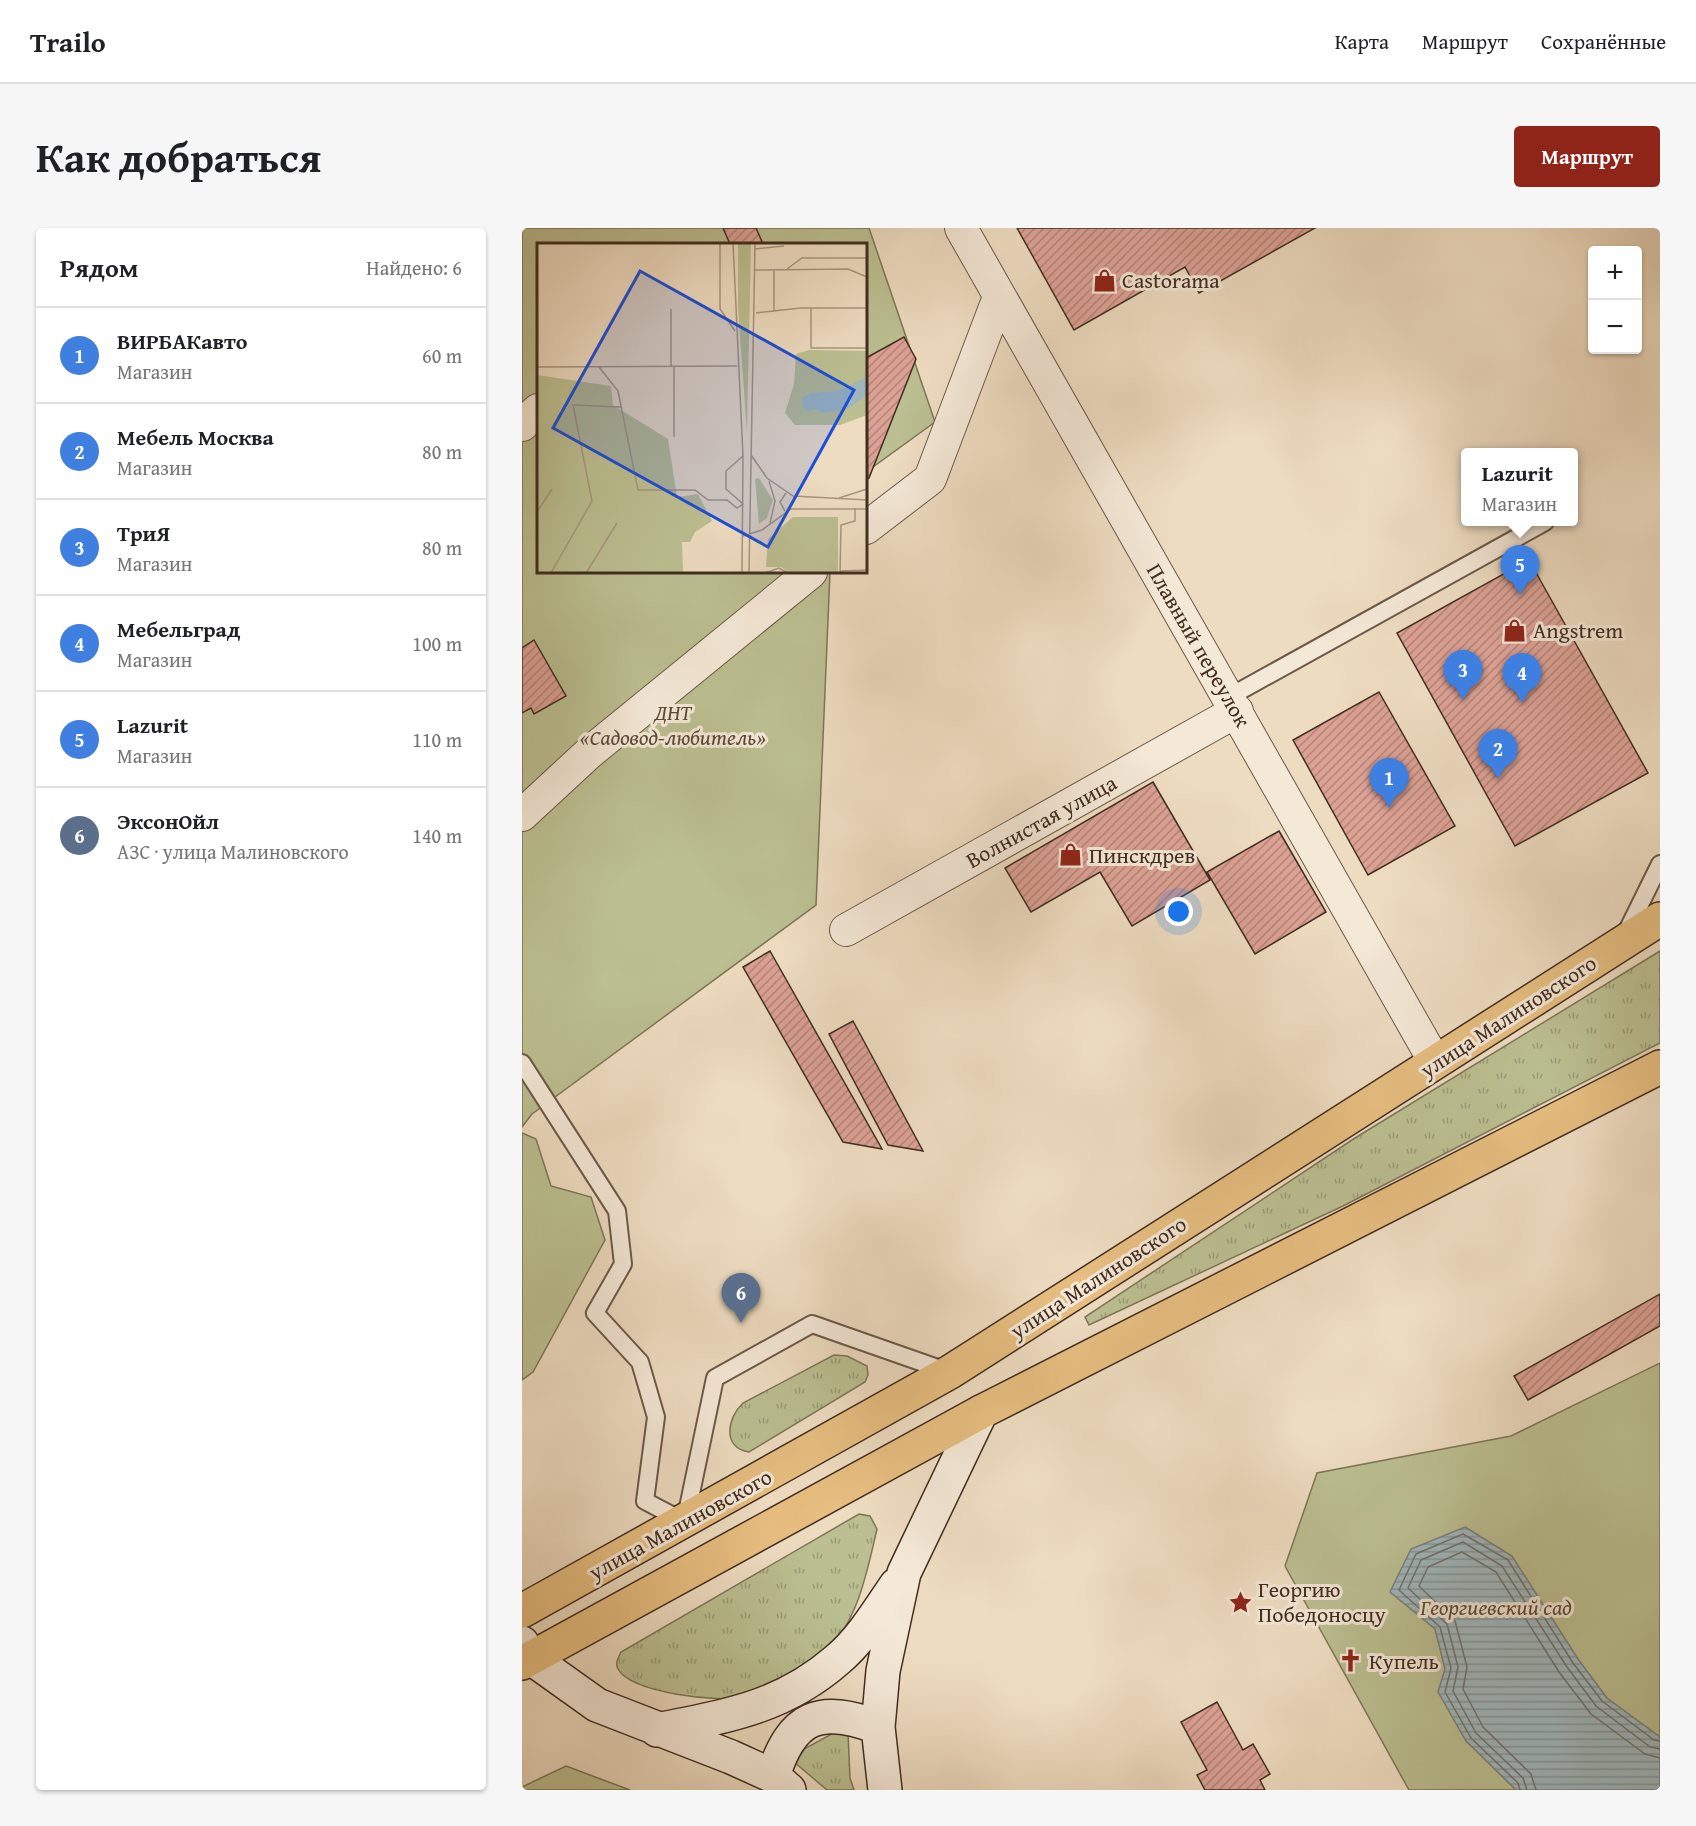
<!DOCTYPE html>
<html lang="ru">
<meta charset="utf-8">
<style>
body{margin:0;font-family:"Gentium Book Plus",serif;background:#f6f6f6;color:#202124}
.controls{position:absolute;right:18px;top:18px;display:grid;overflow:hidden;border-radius:6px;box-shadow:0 2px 4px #0004}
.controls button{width:54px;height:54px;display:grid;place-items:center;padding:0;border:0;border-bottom:2px solid #e0e0e0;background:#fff;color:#202124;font:30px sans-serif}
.you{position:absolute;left:657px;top:684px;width:21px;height:21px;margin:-15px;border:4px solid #fff;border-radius:50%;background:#1a73e8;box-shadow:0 0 0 9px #1a73e833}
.badge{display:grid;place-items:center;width:39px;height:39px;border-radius:50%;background:#8f2418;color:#fff;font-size:20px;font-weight:700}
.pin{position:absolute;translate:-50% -50px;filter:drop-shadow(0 2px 3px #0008)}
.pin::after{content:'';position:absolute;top:32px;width:21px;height:18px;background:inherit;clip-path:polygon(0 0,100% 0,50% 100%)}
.popup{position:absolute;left:939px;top:220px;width:117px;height:78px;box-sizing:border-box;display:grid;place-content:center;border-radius:6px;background:#fff;filter:drop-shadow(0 2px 4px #0005);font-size:20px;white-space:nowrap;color:#757577}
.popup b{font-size:22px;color:#202124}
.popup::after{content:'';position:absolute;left:50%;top:100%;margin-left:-12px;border:12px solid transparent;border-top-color:#fff}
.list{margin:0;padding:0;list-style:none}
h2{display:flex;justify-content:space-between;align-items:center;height:78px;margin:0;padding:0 24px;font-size:26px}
h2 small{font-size:20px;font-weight:400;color:#757577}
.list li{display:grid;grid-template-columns:39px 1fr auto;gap:18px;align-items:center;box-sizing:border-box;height:96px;padding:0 24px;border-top:2px solid #e0e0e0}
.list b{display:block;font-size:22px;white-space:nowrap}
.list p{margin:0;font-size:20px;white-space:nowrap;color:#757577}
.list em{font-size:20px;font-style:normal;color:#757577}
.map{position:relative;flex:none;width:1138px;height:1562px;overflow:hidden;border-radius:6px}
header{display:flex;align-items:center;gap:36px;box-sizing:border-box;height:84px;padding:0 30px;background:#fff;border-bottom:2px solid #e0e0e0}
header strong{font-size:28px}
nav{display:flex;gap:33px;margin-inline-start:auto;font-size:21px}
.intro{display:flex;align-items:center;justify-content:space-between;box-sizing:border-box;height:144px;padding:0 36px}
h1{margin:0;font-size:42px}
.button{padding:15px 27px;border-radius:6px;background:#8f2418;color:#fff;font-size:21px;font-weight:700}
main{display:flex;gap:36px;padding:0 36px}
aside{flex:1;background:#fff;border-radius:6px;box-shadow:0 2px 4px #0004}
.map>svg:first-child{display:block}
</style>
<header>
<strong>Trailo</strong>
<nav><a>Карта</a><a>Маршрут</a><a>Сохранённые</a></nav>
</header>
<div class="intro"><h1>Как добраться</h1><a class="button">Маршрут</a></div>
<main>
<aside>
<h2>Рядом<small>Найдено: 6</small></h2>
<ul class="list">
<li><span class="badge" style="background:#3f7fe0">1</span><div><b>ВИРБАКавто</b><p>Магазин</p></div><em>60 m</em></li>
<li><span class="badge" style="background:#3f7fe0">2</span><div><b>Мебель Москва</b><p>Магазин</p></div><em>80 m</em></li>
<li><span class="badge" style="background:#3f7fe0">3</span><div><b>ТриЯ</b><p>Магазин</p></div><em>80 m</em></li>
<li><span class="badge" style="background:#3f7fe0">4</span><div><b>Мебельград</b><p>Магазин</p></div><em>100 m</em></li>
<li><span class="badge" style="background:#3f7fe0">5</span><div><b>Lazurit</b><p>Магазин</p></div><em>110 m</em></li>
<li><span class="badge" style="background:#5c6f8a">6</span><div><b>ЭксонОйл</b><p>АЗС · улица Малиновского</p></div><em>140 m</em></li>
</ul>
</aside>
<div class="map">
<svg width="1138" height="1562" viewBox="0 0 1138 1562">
<defs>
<pattern id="grass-tufts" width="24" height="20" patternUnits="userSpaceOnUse" patternTransform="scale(1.5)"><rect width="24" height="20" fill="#bbbf91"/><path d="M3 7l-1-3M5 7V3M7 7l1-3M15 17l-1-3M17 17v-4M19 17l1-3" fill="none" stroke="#999c76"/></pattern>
<pattern id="water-rules" width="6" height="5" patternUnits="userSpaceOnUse" patternTransform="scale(1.5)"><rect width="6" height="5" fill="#9fb8be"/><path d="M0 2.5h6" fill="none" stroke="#83969a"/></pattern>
<pattern id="building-hatch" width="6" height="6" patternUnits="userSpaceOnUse" patternTransform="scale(1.5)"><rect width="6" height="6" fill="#dca195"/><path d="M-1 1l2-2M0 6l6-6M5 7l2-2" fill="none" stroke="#b48479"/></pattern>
</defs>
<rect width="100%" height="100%" fill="#eedcc1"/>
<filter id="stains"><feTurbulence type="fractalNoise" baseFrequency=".00333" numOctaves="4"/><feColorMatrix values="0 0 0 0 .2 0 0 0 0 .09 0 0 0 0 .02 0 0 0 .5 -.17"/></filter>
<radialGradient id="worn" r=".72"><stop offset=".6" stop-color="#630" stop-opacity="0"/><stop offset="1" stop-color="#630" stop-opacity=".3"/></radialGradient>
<path fill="url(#grass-tufts)" stroke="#7e7658" stroke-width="1.5" d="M1138,723V815L821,978L567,1097L563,1089L833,910Z
M312,1127L325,1128L345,1138L346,1147L343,1154L227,1224C200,1220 205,1190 221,1175Z
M337,1286L348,1288L355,1301C345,1344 336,1394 302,1426C284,1443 247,1464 222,1469C198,1475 109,1465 96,1441C93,1435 96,1430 99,1424Z
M315,1503L326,1505L328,1550L332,1562H305L272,1534L282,1521Z"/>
<path fill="#bbbf91" stroke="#7e7658" stroke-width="1.5" d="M0,0H347L413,194L344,244V16H16V344H308L294,677L10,886L0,899Z
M0,905L14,911L29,958L69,969L83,1012L11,1144L0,1152Z
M1138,1135V1562H887L763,1338L795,1245L989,1208Z
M44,1538L108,1562H0V1559Z"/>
<path fill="url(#water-rules)" stroke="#79807f" stroke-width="1.5" d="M943,1299L990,1328L1056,1431L1085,1470L1138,1509V1562H994L944,1513L916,1464L923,1441L913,1401L868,1364L889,1321Z"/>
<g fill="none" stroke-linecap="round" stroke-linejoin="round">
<path stroke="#70726f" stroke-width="1.5" d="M998,1562L996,1555L949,1510L923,1464L929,1440L918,1399L877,1362L894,1326L941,1306L986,1332L1051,1435L1080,1473L1132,1512L1138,1513
M1005,1562L1001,1550L954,1505L931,1463L936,1439L925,1396L886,1360L899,1332L941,1314L980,1338L1045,1439L1074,1478L1128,1519L1138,1521
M1014,1562L1009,1546L961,1499L941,1461L945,1439L933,1393L897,1358L906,1339L940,1324L974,1344L1037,1444L1069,1486L1123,1526L1138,1530"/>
</g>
<path fill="url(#building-hatch)" stroke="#402d20" stroke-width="1.5" d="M201,0H234L241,16H208Z
M495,0H793L677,65L663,39L552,102Z
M382,109L394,131L347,250L344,252V130Z
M1007,332L1126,545L993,618L875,405Z
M12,412L44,468L12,486L9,480L0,485V420Z
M857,464L933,598L846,647L771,512Z
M631,554L688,652L610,698L578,644L509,684L483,640Z
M757,603L804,684L733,726L685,644Z
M248,723L360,921L321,914L221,739Z
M331,793L401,923L366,917L307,806Z
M1138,1066V1098L1006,1172L992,1148Z
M695,1474L721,1522L731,1516L748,1546L738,1552L743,1562H683L675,1547L685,1542L659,1494Z"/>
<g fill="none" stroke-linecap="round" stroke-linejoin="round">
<defs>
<path id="service" d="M707,469L1023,294
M1103,707L1138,636
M0,835L95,983L101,1036L73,1085L118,1134L134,1189L123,1273L163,1294L193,1150L290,1096L427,1144"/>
<path id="minor" d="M439,0L913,834
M0,197L16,182
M344,300L408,251L477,69
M0,587L67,525L289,344
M324,702L715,483"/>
<path id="secondary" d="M0,1415L9,1430L75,1477L209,1529L251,1548L267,1562
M135,1502C204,1488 260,1480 315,1432C339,1412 357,1382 374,1357
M251,1548C270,1488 297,1477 356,1499
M363,1562L356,1499L361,1443L382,1345L459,1184"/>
<path id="trunk" d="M0,1383L428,1144L1138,691
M0,1435L459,1184L1138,839"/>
</defs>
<use href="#service" stroke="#6c5948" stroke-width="20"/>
<use href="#minor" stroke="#6c5948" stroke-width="34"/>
<use href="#secondary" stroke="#402d20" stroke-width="36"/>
<use href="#trunk" stroke="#402d20" stroke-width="36"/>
<use href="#service" stroke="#f4e8d7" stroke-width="16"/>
<use href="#minor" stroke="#f4e8d7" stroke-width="32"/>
<use href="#secondary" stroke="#f4e8d7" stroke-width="33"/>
<use href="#trunk" stroke="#e7be80" stroke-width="33"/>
</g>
<defs>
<symbol id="shop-bare" viewBox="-9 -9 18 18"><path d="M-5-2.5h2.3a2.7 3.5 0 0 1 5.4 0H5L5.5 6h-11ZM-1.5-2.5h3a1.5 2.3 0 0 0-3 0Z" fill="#8f2418" stroke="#f4e8d7" stroke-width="2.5" paint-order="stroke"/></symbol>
<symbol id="sight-bare" viewBox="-9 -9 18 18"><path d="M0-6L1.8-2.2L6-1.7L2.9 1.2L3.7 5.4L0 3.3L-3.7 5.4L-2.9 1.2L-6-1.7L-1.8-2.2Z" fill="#8f2418" stroke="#f4e8d7" stroke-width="2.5" paint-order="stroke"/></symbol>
<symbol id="church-bare" viewBox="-9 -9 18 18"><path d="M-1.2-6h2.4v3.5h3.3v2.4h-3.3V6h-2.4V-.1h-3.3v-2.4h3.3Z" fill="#8f2418" stroke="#f4e8d7" stroke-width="2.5" paint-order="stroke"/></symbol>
</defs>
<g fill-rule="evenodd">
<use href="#shop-bare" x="566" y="36" width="33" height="33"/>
<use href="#shop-bare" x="976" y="386" width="33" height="33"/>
<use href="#shop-bare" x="532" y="610" width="33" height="33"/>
<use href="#sight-bare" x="702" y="1358" width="33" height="33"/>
<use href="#church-bare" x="812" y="1416" width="33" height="33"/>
</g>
<g text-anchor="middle" stroke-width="6" stroke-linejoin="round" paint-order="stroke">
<g font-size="22" fill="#402d20" stroke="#f4e8d7" text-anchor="start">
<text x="600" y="60">Castorama</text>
<text x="1011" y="410">Angstrem</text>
<text x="567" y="635">Пинскдрев</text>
<text x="736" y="1369">Георгию<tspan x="736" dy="25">Победоносцу</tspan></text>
<text x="847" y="1441">Купель</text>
</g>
<g font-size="22" fill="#402d20" stroke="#f4e8d7">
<text transform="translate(677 417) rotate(60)" y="8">Плавный переулок</text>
<text transform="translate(519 593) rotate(-29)" y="8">Волнистая улица</text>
<text transform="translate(986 788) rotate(-33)" y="8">улица Малиновского</text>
<text transform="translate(576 1049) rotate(-33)" y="8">улица Малиновского</text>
<text transform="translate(158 1296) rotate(-29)" y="8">улица Малиновского</text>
</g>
<g font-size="22" font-style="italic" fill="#594a37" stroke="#f4e8d7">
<text x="151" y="492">ДНТ<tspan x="151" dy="25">«Садовод-любитель»</tspan></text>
<text x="974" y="1387">Георгиевский сад</text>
</g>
</g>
<g transform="translate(15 15)">
<rect width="330" height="330" fill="#eedcc1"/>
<path d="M201,0H214L210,190L201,65ZM222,235L236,257L230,275L222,281L218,236Z" fill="#bbbf91"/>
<path d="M272,107L330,108V172L303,182H258L248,170L257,141L259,111ZM0,132L74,143L76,162L131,196L140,254L161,251L175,278L158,289L153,299H145L146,330H0ZM256,274H301V330H252L244,324H229L231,296Z" fill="#bbbf91"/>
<path d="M330,134V152L312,165L287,170L278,166L270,169L265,163L266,154L274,150L301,148Z" fill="#9fb8be"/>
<path fill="none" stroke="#a89681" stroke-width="1.5" d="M183,0V66L198,88M196,0L206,213L205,330M218,6L247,3M250,26L265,15H330M218,27L311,26L330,34M274,65V105H330M134,66V123M237,69V27M219,70L264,65H330M137,123V194M0,124L200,123M62,124L81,148L101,247H158L171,257H190L200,265L206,261L189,246V228L206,213M214,212L230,235L256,253L330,257M232,238L238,258L233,280M302,255L330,246M248,268L243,259L249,250M0,269L15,246M206,293L225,287L254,266H330M303,328L330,327M14,330L55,258L36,162L84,164M49,330L80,280M212,330L218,0M228,330L242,325L251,330M303,330L304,282L318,278V265"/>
<path fill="#1d4ed8" fill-opacity="0.15" stroke="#1d4ed8" stroke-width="3" d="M103,28L317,147L231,304L16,185Z"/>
<rect width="330" height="330" fill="none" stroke="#402d20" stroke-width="3"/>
</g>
<rect width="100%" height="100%" filter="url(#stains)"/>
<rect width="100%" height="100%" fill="url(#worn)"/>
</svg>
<div class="controls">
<button>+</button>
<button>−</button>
</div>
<div class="you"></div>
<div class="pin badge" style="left:867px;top:580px;background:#3f7fe0">1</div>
<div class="pin badge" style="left:976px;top:551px;background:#3f7fe0">2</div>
<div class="pin badge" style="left:941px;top:472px;background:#3f7fe0">3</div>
<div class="pin badge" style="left:1000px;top:475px;background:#3f7fe0">4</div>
<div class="pin badge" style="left:998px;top:367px;background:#3f7fe0">5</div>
<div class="popup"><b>Lazurit</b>Магазин</div>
<div class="pin badge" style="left:219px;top:1095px;background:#5c6f8a">6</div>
</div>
</main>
